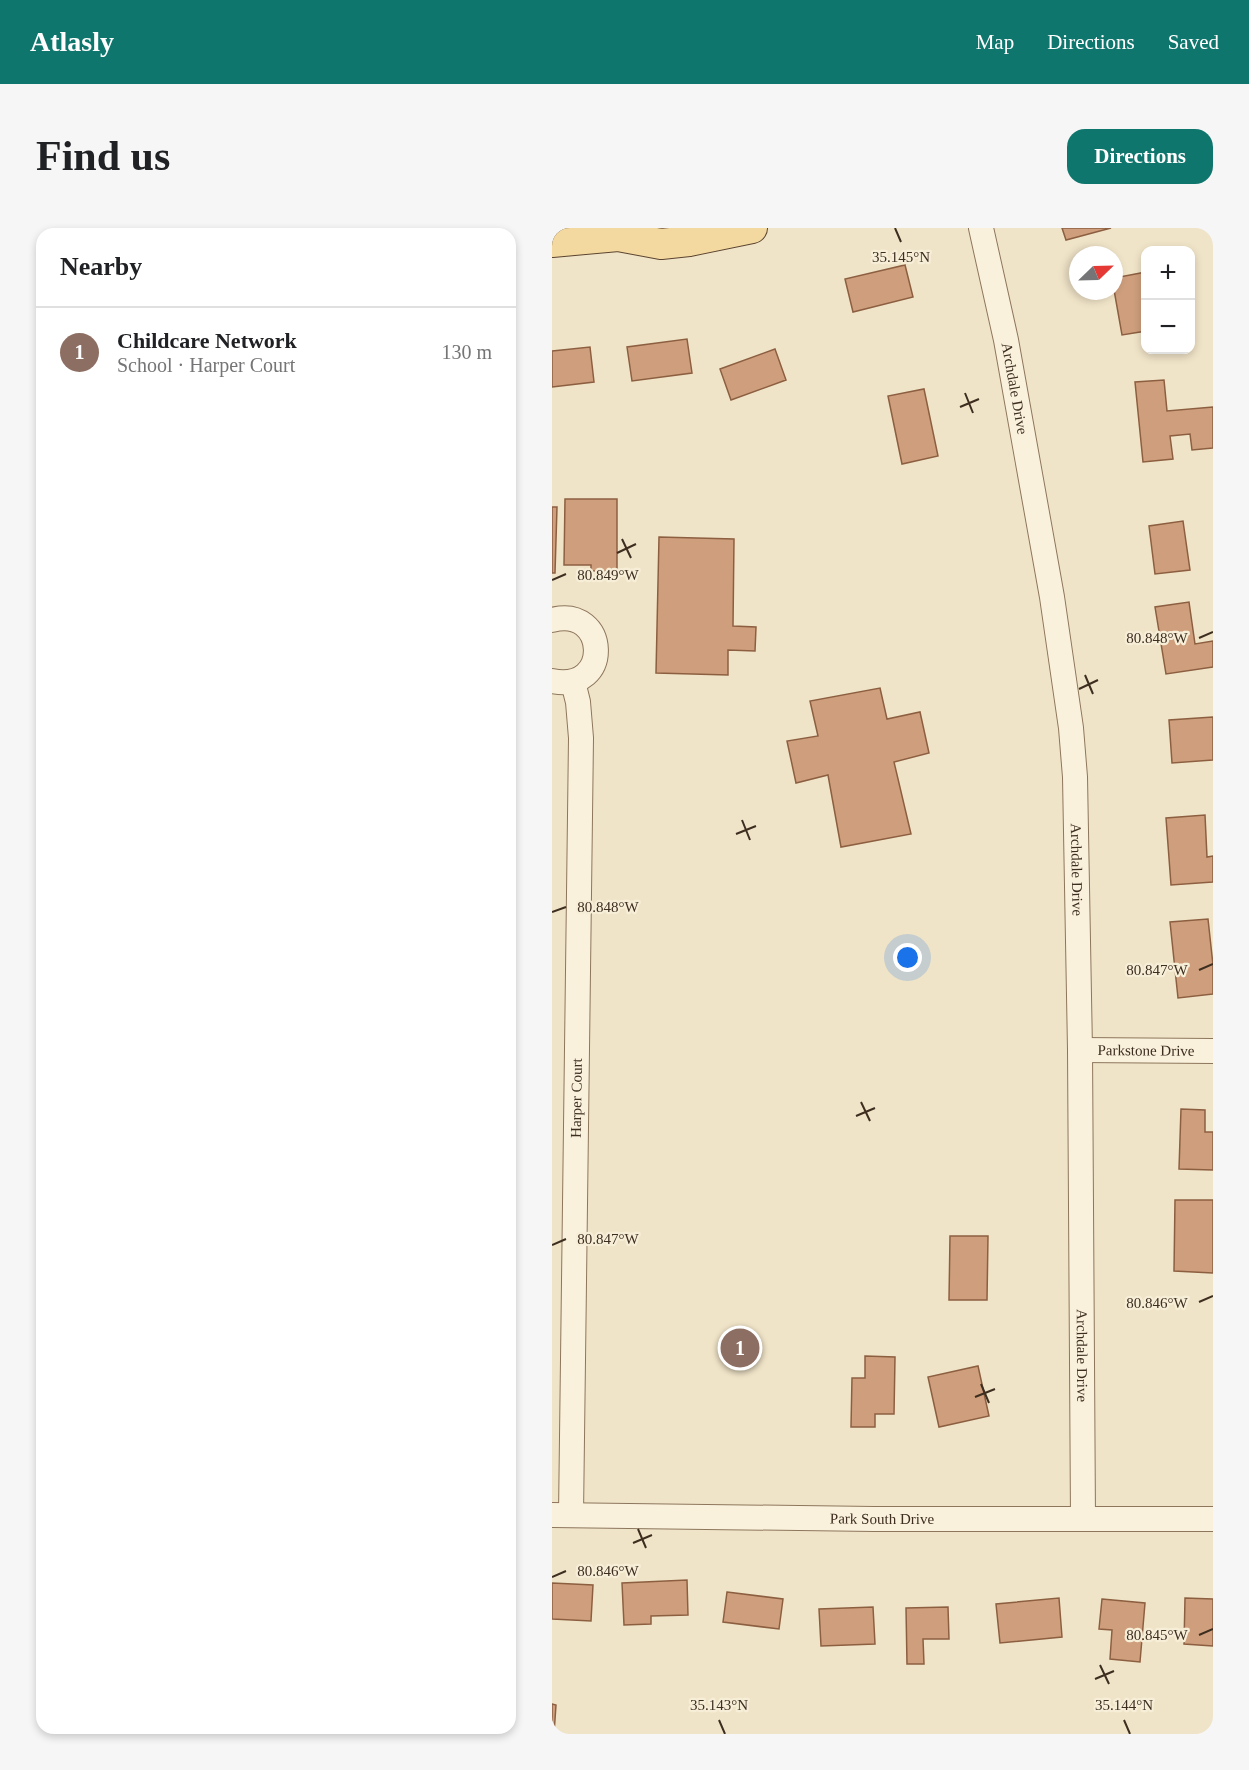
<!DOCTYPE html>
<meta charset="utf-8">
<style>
body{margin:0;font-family:"Times New Roman",serif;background:#f6f6f6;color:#202124}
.controls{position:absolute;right:18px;top:18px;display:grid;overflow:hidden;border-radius:12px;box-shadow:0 3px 9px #0003}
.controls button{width:54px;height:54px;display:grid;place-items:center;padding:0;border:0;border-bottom:2px solid #e0e0e0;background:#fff;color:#202124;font:30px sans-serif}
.compass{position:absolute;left:517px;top:18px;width:54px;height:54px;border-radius:50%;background:#fff;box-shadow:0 3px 9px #0003;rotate:67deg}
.you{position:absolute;left:356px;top:730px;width:21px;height:21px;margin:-15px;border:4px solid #fff;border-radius:50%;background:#1a73e8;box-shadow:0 0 0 9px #1a73e833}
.badge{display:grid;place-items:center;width:39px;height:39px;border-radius:50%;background:#0f766e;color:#fff;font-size:20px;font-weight:700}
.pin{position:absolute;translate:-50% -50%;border:3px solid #fff;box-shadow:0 2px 6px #0006}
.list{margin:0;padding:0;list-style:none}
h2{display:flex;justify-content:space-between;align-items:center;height:78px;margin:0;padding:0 24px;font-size:26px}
h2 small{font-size:20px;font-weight:400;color:#757577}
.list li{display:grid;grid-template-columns:39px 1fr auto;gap:18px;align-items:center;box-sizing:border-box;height:90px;padding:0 24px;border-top:2px solid #e0e0e0}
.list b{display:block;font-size:22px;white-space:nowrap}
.list p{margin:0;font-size:20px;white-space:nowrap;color:#757577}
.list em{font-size:20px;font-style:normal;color:#757577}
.map{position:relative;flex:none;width:661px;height:1506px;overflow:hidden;border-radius:18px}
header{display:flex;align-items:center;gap:36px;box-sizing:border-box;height:84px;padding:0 30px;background:#0f766e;color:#fff}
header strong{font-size:28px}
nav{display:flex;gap:33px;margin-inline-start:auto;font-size:21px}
.intro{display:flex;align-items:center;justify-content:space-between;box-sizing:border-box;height:144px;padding:0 36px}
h1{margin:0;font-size:42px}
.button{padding:15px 27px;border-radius:18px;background:#0f766e;color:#fff;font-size:21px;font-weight:700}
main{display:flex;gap:36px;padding:0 36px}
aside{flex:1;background:#fff;border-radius:18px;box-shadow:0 3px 9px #0003}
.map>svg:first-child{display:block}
</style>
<header>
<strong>Atlasly</strong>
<nav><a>Map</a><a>Directions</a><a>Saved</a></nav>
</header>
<div class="intro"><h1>Find us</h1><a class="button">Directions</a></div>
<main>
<aside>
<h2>Nearby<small></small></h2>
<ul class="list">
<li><span class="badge" style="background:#8d6e63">1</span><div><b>Childcare Network</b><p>School · Harper Court</p></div><em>130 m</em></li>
</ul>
</aside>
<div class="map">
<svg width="661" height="1506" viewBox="0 0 661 1506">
<rect width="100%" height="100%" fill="#f0e4c8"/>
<path fill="#cf9f7d" stroke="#8d5f41" stroke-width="1.5" d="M510,0H559L514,12Z
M353,37L361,69L301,84L293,51Z
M594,44V103L570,107L562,62V50Z
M135,111L140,145L80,153L75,119Z
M38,119L42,154L0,159V123Z
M223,121L234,152L179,172L168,141Z
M612,152L615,183L661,179V220L640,222L638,206L618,208L621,231L591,234L583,154Z
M372,161L386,228L350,236L336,168Z
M13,271H65V343H39V337H12Z
M0,279H5L3,345H0Z
M631,293L638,342L603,346L597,298Z
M107,309L182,311L181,398L204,399L203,423L176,422V447L104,445Z
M637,374L643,416L661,413V439L614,446L603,379Z
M328,460L335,491L368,484L377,525L342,534L359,606L289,619L276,547L244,555L235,513L266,508L258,473Z
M661,489V532L620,535L617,492Z
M653,587L655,629L661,628V654L619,657L614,590Z
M656,691L661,737V766L626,770L618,694Z
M629,881L653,882V904H661V942L627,941Z
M623,972H661V1045L622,1043Z
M398,1008H436L435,1072H397Z
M313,1128L343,1129L342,1186H323V1199H299L300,1150H313Z
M426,1138L437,1188L387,1199L376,1149Z
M135,1352L136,1387L99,1388V1396L72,1397L70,1355Z
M0,1355L41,1357L39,1393L0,1391Z
M175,1364L231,1371L227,1401L171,1394Z
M507,1370L510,1409L448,1415L444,1376Z
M633,1370L661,1371V1418L632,1416Z
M550,1371L593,1375L588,1434L558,1431L560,1402L547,1401Z
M321,1379L323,1416L269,1418L267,1381Z
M396,1379L397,1411H371L372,1436H355L354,1380Z
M0,1476L4,1477L2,1506H0Z"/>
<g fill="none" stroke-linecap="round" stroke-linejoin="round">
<defs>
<g id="minor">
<path id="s1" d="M429,0L454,112L500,369L519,500L523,549L528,822L531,1290"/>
<path d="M0,392C56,377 61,465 0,453"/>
<path id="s2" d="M528,822L661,823"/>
<path id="s3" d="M0,1287L322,1291H661"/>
<path id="s4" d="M19,1287L29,510L26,474L21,454"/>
</g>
<path id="major" d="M66,8L109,16L137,13L200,0
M0,14L66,8L83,3"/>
</defs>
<use href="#minor" stroke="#8d765c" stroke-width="26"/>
<use href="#major" stroke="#5b4430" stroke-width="32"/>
<use href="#minor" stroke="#faf1dc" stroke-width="24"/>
<use href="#major" stroke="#f3d9a0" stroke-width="30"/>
</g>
<path fill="none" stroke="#3d2e20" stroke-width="2" d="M343,0L349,14M413,165L421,185M408,179L427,171M70,311L79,330M65,325L84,316M0,352L14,346M647,410L661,404M533,447L541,466M527,461L546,452M190,592L198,612M184,606L204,598M0,684L14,679M647,742L661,736M309,874L318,893M304,888L323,880M0,1017L14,1011M647,1074L661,1068M429,1156L437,1175M423,1169L443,1161M86,1301L94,1320M81,1315L100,1307M0,1349L14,1343M647,1407L661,1401M548,1437L557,1456M543,1451L562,1443M167,1492L173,1506M572,1492L578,1506"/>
<g text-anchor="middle" stroke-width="4.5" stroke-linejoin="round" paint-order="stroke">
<g font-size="15" fill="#3d2e20" stroke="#f7eed8">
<text dy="5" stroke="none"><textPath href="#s1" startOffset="164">Archdale Drive</textPath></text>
<text dy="5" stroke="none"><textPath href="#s1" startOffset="650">Archdale Drive</textPath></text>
<text dy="5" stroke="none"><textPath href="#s2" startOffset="66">Parkstone Drive</textPath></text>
<text dy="5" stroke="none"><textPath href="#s4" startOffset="417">Harper Court</textPath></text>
<text dy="5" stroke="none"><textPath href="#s1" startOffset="1136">Archdale Drive</textPath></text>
<text dy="5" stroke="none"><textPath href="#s3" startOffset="330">Park South Drive</textPath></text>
</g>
</g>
<g font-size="15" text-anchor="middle" fill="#3d2e20" stroke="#f7eed8" stroke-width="4.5" stroke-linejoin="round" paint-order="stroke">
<text x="349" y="34">35.145°N</text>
<text x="56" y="352">80.849°W</text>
<text x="605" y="415">80.848°W</text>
<text x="56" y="684">80.848°W</text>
<text x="605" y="747">80.847°W</text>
<text x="56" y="1016">80.847°W</text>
<text x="605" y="1080">80.846°W</text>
<text x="56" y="1348">80.846°W</text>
<text x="605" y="1412">80.845°W</text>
<text x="167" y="1482">35.143°N</text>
<text x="572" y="1482">35.144°N</text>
</g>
</svg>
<div class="controls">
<button>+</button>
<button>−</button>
</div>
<svg class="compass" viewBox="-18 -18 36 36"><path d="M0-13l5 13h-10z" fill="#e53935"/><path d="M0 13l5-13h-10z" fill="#757577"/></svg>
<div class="you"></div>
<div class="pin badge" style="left:188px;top:1120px;background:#8d6e63">1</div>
</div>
</main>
